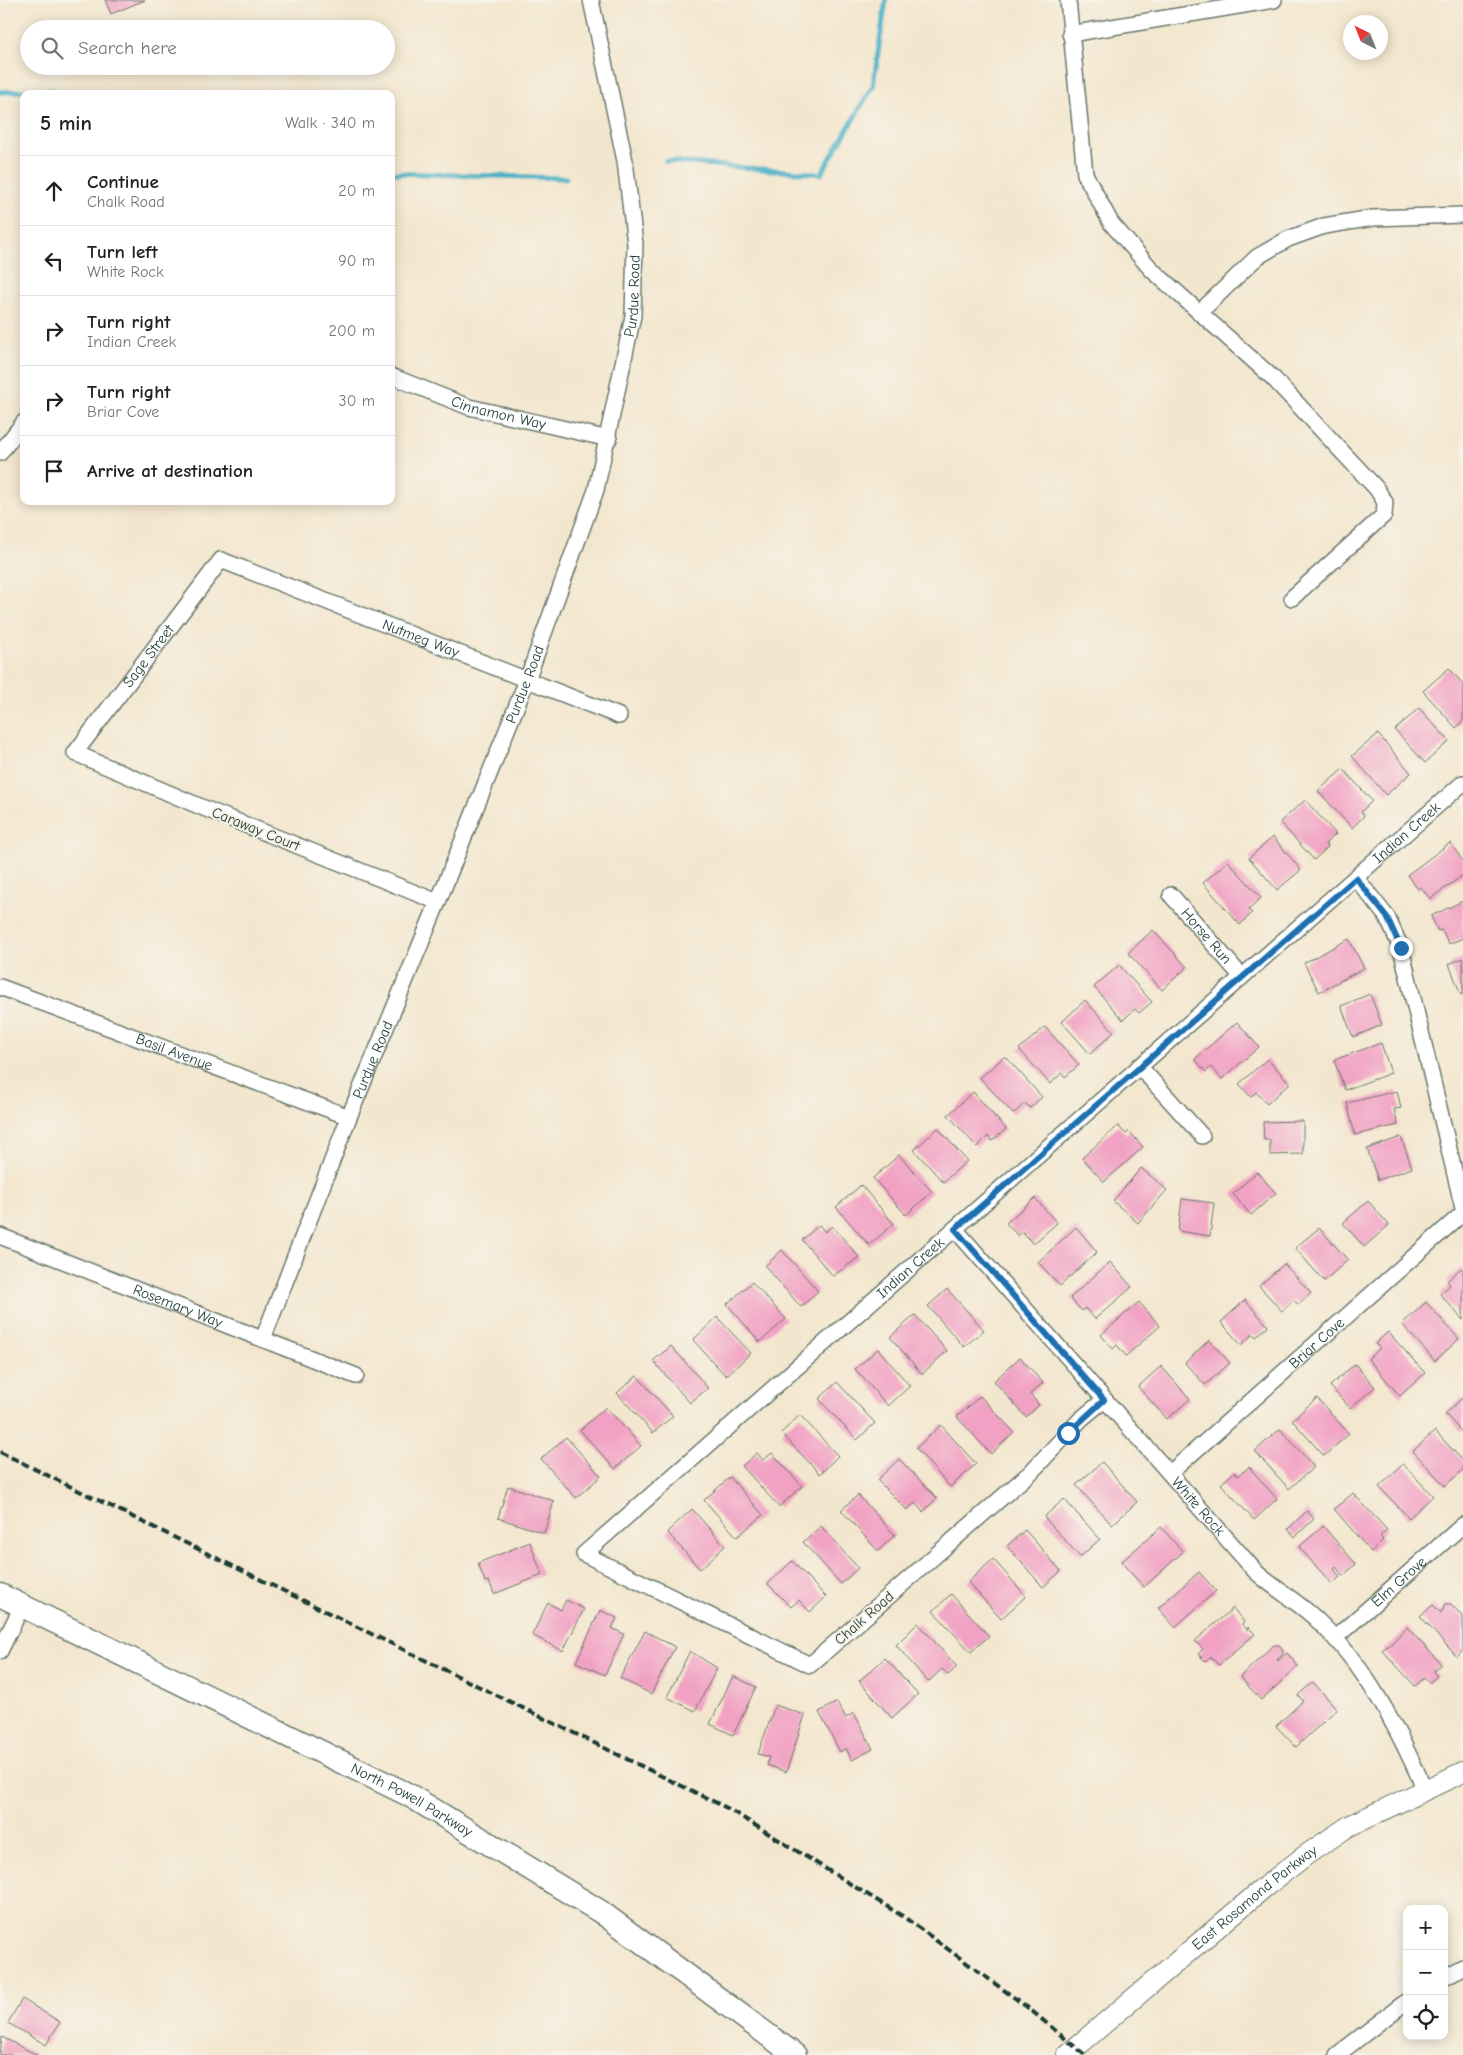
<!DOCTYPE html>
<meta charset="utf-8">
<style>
body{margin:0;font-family:"Comic Neue",sans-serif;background:#f6f6f6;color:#202124}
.controls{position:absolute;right:15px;bottom:15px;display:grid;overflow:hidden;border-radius:10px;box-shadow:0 2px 12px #0003}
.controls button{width:45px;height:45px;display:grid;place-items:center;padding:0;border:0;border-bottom:1px solid #e0e0e0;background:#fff;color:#202124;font:25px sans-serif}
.compass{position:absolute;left:1343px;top:15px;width:45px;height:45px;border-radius:50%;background:#fff;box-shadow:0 2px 12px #0003;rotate:317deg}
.stop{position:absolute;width:15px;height:15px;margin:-11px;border:4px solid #1f6fb2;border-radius:50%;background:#fff}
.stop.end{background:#1f6fb2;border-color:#fff;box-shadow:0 1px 5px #0008}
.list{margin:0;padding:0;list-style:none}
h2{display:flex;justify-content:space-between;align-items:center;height:65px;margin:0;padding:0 20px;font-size:21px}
h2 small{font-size:16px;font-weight:400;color:#757577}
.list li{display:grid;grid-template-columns:32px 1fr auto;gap:15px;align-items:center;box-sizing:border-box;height:70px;padding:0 20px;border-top:1px solid #e0e0e0}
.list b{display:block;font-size:19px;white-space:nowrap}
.list p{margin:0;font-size:16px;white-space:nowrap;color:#757577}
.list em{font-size:16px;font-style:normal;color:#757577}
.icon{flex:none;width:28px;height:28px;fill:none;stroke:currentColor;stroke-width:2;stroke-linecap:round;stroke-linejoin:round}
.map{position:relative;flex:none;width:1463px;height:2055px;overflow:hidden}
.search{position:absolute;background:#fff;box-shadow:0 2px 12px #0003;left:20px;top:20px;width:375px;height:55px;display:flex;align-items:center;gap:12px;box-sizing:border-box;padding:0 18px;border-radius:28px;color:#757577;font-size:19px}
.panel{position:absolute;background:#fff;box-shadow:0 2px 12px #0003;left:20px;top:90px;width:375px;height:415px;border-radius:10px}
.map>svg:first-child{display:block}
</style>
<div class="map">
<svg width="1463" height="2055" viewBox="0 0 1463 2055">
<rect width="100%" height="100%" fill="#f7f3e8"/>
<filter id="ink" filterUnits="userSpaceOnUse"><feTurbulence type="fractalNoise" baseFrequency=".02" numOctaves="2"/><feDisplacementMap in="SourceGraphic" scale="10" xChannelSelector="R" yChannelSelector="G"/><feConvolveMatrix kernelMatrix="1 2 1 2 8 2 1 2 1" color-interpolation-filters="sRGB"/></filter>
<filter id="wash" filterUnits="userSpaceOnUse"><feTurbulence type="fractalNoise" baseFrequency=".0096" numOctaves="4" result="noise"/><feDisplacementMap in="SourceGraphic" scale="20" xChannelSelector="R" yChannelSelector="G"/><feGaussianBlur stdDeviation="1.12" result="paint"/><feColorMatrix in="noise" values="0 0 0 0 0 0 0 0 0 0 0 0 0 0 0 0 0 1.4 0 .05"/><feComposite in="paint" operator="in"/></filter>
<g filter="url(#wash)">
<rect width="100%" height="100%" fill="#f3e6ce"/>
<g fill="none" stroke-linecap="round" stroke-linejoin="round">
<path stroke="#48b1c6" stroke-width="5" d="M0,92L52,90L59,94
M666,161L821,174L873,86L886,0
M391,173L566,178"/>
</g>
<g id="blocks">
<path fill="#f1a1c3" d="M105,0H145L111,14Z
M1449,668L1463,684V721L1456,728L1423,691Z
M1419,708L1449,741L1425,763L1395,730Z
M1378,734L1411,773L1386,795L1352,756Z
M1343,769L1372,801L1361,812L1364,816L1352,828L1318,791Z
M1305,800L1336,834L1325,844L1328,847L1314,860L1280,822Z
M1273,837L1301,870L1277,890L1249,858Z
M1450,843L1463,861V875L1430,899L1421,887L1418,889L1407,875Z
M1228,861L1261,898L1248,909L1252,913L1240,925L1203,883Z
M1463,901V938L1449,944L1442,930L1438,931L1431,916Z
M1153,930L1187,967L1162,990L1128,953Z
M1349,939L1364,968L1319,992L1304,963Z
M1463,958V994L1461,995L1449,964Z
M1119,965L1152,1002L1139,1013L1135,1009L1123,1020L1094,987Z
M1370,994L1382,1025L1353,1037L1341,1006Z
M1085,1000L1114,1032L1090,1054L1062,1022Z
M1237,1022L1259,1047L1222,1079L1211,1067L1206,1072L1195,1059Z
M1045,1027L1079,1065L1065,1077L1062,1073L1050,1084L1019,1049Z
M1381,1043L1391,1073L1345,1090L1334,1060Z
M1005,1056L1042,1097L1030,1108L1025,1103L1013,1114L980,1078Z
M1267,1059L1290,1083L1267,1104L1256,1092L1251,1097L1239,1084Z
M1397,1091L1401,1108L1394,1109L1398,1125L1355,1135L1347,1103Z
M973,1092L1006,1129L992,1141L988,1136L977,1147L948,1115Z
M1303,1121V1154L1270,1155V1140H1264L1263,1122Z
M1118,1126L1126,1134L1129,1131L1143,1147L1104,1182L1082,1158Z
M938,1128L967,1161L943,1182L914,1150Z
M1401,1137L1412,1168L1378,1180L1367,1149Z
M899,1155L932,1192L906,1215L873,1178Z
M1141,1168L1167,1190L1138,1223L1113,1201Z
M1257,1172L1276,1193L1251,1215L1233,1194Z
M861,1185L894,1224L869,1245L836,1207Z
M1035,1198L1057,1223L1033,1244L1023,1232L1018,1236L1006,1223Z
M1182,1199L1214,1203L1210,1236L1178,1231Z
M1368,1201L1389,1225L1364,1247L1343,1223Z
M819,1225L825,1232L832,1226L859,1257L833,1276L802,1240Z
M1076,1227L1097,1252L1060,1286L1038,1262Z
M1319,1228L1348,1260L1324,1281L1295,1248Z
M782,1250L818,1291L801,1307L765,1266Z
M1110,1262L1132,1287L1095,1319L1085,1308L1082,1311L1070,1298Z
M1284,1264L1311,1293L1298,1305L1294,1300L1282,1311L1259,1286Z
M1461,1268L1463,1270V1320L1440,1294L1450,1285L1447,1281Z
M752,1282L786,1319L760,1342L727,1304Z
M947,1289L984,1330L964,1347L928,1306Z
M1245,1300L1268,1326L1256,1337L1253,1334L1241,1345L1221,1322Z
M1139,1302L1160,1326L1126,1356L1117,1345L1113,1349L1101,1335Z
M1426,1302L1459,1339L1435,1361L1402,1324Z
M915,1315L947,1351L922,1374L890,1337Z
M717,1317L751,1353L726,1376L693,1340Z
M1388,1332L1425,1373L1400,1396L1368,1359L1380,1348L1375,1344Z
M1209,1340L1230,1363L1205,1385L1185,1363Z
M671,1346L708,1388L690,1403L653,1361Z
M878,1349L910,1386L888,1406L855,1369Z
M1020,1357L1043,1383L1030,1394L1039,1405L1026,1417L994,1381Z
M1355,1364L1375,1387L1350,1408L1330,1386Z
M1161,1366L1190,1399L1167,1419L1138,1387Z
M637,1376L673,1416L653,1433L617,1393Z
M837,1382L875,1423L857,1440L819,1399Z
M980,1396L1014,1432L991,1454L957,1417Z
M1463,1397V1433L1445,1414Z
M1317,1398L1349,1434L1324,1456L1292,1420Z
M606,1407L641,1446L615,1469L580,1430Z
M800,1415L838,1456L820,1474L781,1433Z
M941,1425L976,1464L950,1487L916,1448Z
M1280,1429L1314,1467L1289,1489L1255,1451Z
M1435,1431L1463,1461V1470L1445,1486L1413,1451Z
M566,1437L601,1476L576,1498L541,1459Z
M757,1453L763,1460L772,1453L802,1486L779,1507L742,1466Z
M899,1459L937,1498L923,1512L915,1503L907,1510L877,1480Z
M1102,1462L1137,1502L1112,1525L1076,1485Z
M1403,1464L1433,1496L1409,1518L1379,1487Z
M1249,1467L1277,1499L1254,1520L1221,1484L1234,1472L1238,1476Z
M730,1477L763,1515L737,1537L704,1500Z
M508,1486L554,1501L544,1533L498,1518Z
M1353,1493L1387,1530L1380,1536L1383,1540L1371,1552L1334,1509Z
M858,1495L895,1535L878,1551L841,1510Z
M1064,1499L1100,1539L1080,1557L1044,1517Z
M692,1509L725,1546L700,1569L667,1532Z
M1307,1511L1314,1519L1295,1537L1288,1529Z
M821,1526L858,1568L841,1584L803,1542Z
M1323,1526L1356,1564L1343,1576L1336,1567L1334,1569L1340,1577L1332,1584L1299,1547Z
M1161,1527L1183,1552L1144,1587L1121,1562Z
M1025,1530L1061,1571L1043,1587L1007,1546Z
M530,1542L542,1575L494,1594L489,1581L485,1582L478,1563Z
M993,1559L1026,1596L1001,1619L968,1582Z
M792,1561L826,1597L810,1612L799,1600L791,1607L768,1584Z
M1199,1572L1216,1591L1175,1627L1158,1608Z
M951,1594L989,1636L971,1652L933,1611Z
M566,1600L584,1609L563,1651L532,1635L548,1603L561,1610Z
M1445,1604H1451L1463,1617V1651L1457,1657L1420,1616L1433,1605L1441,1613Z
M1233,1608L1244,1622L1242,1624L1247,1630L1248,1627L1255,1634L1219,1665L1210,1657L1205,1661L1198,1654L1203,1649L1195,1641Z
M600,1610L617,1618L612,1628L624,1634L605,1675L576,1662Z
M918,1623L957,1667L948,1675L942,1669L928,1682L896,1645Z
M1407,1627L1441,1664L1433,1671L1437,1676L1429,1683L1424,1678L1415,1686L1382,1650L1391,1644Z
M645,1631L675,1647L651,1694L620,1678Z
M1274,1645H1279L1283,1650V1654L1277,1660L1278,1661L1287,1653L1298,1666L1261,1700L1240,1677Z
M690,1651L717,1668L695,1711L667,1697Z
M885,1658L918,1694L892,1718L859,1681Z
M733,1676L756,1687L733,1735L710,1724Z
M1313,1682L1337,1709L1296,1747L1276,1726L1303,1701L1298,1695Z
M837,1702L846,1718L854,1713L873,1749L852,1760L846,1748L840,1752L819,1712Z
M775,1705L805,1715L786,1772L767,1765L769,1757L758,1754Z
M22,1999L60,2022L46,2045L8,2023Z
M2,2037L37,2055H0Z"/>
</g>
</g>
<g filter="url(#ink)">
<use href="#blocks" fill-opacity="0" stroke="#69786a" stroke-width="1"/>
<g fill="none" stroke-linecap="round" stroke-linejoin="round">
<defs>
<g id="street">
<path d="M1068,0L1085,174L1111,223L1152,270L1273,378L1376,488L1385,502L1384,515L1292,598"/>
<path d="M1070,34L1274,0"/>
<path d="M1199,313L1257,257L1288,239L1324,226L1373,218L1463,215"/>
<path id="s1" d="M391,376L469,407L609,439"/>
<path d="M0,453L24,422"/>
<path d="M1356,878L1387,917L1401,948L1463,1208"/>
<path id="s2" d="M1171,895L1242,977"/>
<path id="s3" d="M438,902L206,809L75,753L221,560L619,716"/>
<path id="s4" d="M0,987L349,1117"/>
<path d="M1139,1066L1202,1136"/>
<path id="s5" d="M955,1229L1256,1572C1275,1589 1298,1602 1316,1619C1367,1667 1397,1727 1425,1790"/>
<path id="s6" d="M0,1236L356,1376"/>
<path id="s7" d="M263,1339L349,1117L438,902L527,680L596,490L633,316L635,244L625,161L591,0"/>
<path id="s8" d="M1104,1400L1081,1419L1031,1472L810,1665L584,1554L1463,783"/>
<path id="s9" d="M1170,1473L1463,1213"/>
<path id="s10" d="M1335,1638L1463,1525"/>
<path d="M0,1651L22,1606"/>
<path d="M1444,1977L1463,1967"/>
<path d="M1337,2055L1407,2001"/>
</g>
<g id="secondary">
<path id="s11" d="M1067,2055L1266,1886L1306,1855L1349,1826L1463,1772"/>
</g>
<g id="primary">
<path id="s12" d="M0,1595L409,1795L601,1912L795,2055"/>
</g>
</defs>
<use href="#street" stroke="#69786a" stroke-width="18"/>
<use href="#secondary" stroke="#69786a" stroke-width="22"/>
<use href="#primary" stroke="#69786a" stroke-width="25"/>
<use href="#street" stroke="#fff" stroke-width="15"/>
<use href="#secondary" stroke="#fff" stroke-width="20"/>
<use href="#primary" stroke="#fff" stroke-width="22"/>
<path stroke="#1f3d34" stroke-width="4" stroke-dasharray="8 4" stroke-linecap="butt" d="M0,1452L727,1808L904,1917L1027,2007L1085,2055"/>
</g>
</g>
<g fill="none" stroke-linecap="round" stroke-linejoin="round" filter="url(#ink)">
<path stroke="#1f6fb2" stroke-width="6" d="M1068,1433L1104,1400L955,1229L1356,878L1387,917L1401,948"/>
</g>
<g text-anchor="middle" stroke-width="4" stroke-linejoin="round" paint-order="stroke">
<g font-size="15" fill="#1f3d34" stroke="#f7f3e8">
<text dy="5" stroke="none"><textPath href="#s7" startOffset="1110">Purdue Road</textPath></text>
<text dy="5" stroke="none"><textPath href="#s1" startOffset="114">Cinnamon Way</textPath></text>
<text dy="5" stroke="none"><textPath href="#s3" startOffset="849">Nutmeg Way</textPath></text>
<text dy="5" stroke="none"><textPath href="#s3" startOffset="514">Sage Street</textPath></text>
<text dy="5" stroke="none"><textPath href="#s7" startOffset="705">Purdue Road</textPath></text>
<text transform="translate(256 829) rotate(22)" y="5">Caraway Court</text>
<text dy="5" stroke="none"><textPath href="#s8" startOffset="1742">Indian Creek</textPath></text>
<text dy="5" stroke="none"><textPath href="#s2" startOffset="54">Horse Run</textPath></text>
<text dy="5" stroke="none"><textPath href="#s4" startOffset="186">Basil Avenue</textPath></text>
<text dy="5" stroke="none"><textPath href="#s7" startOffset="300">Purdue Road</textPath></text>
<text dy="5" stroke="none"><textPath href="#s8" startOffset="1082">Indian Creek</textPath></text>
<text dy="5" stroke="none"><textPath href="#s6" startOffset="191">Rosemary Way</textPath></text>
<text dy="5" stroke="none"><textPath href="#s9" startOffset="196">Briar Cove</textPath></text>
<text dy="5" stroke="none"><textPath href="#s5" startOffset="369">White Rock</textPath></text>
<text dy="5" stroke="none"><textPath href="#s10" startOffset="85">Elm Grove</textPath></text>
<text transform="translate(864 1618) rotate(-41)" y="5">Chalk Road</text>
<text dy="5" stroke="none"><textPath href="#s12" startOffset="460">North Powell Parkway</textPath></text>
<text dy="5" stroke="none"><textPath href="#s11" startOffset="245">East Rosamond Parkway</textPath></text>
</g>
</g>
</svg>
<div class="controls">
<button>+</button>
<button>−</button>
<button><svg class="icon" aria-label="locate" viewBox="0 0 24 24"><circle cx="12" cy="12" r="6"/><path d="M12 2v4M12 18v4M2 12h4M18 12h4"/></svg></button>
</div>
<svg class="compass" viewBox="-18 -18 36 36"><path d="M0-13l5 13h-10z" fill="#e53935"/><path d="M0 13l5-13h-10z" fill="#757577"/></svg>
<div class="stop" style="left:1068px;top:1433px"></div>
<div class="stop end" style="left:1401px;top:948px"></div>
<div class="search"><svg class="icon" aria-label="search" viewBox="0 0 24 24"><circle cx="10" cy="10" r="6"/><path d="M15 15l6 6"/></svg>Search here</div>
<section class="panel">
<h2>5 min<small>Walk · 340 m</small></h2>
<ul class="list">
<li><svg class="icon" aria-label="ahead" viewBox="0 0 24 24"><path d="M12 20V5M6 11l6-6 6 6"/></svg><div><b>Continue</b><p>Chalk Road</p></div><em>20 m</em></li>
<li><svg class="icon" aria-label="left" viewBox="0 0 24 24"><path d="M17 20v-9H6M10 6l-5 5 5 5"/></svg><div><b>Turn left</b><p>White Rock</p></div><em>90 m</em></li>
<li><svg class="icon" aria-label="right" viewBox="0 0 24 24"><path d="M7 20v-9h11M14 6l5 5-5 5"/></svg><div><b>Turn right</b><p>Indian Creek</p></div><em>200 m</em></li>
<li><svg class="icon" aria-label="right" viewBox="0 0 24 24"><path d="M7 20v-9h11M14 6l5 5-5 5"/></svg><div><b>Turn right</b><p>Briar Cove</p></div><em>30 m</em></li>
<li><svg class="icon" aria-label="arrive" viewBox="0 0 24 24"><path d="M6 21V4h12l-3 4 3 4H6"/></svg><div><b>Arrive at destination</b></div></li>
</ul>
</section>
</div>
